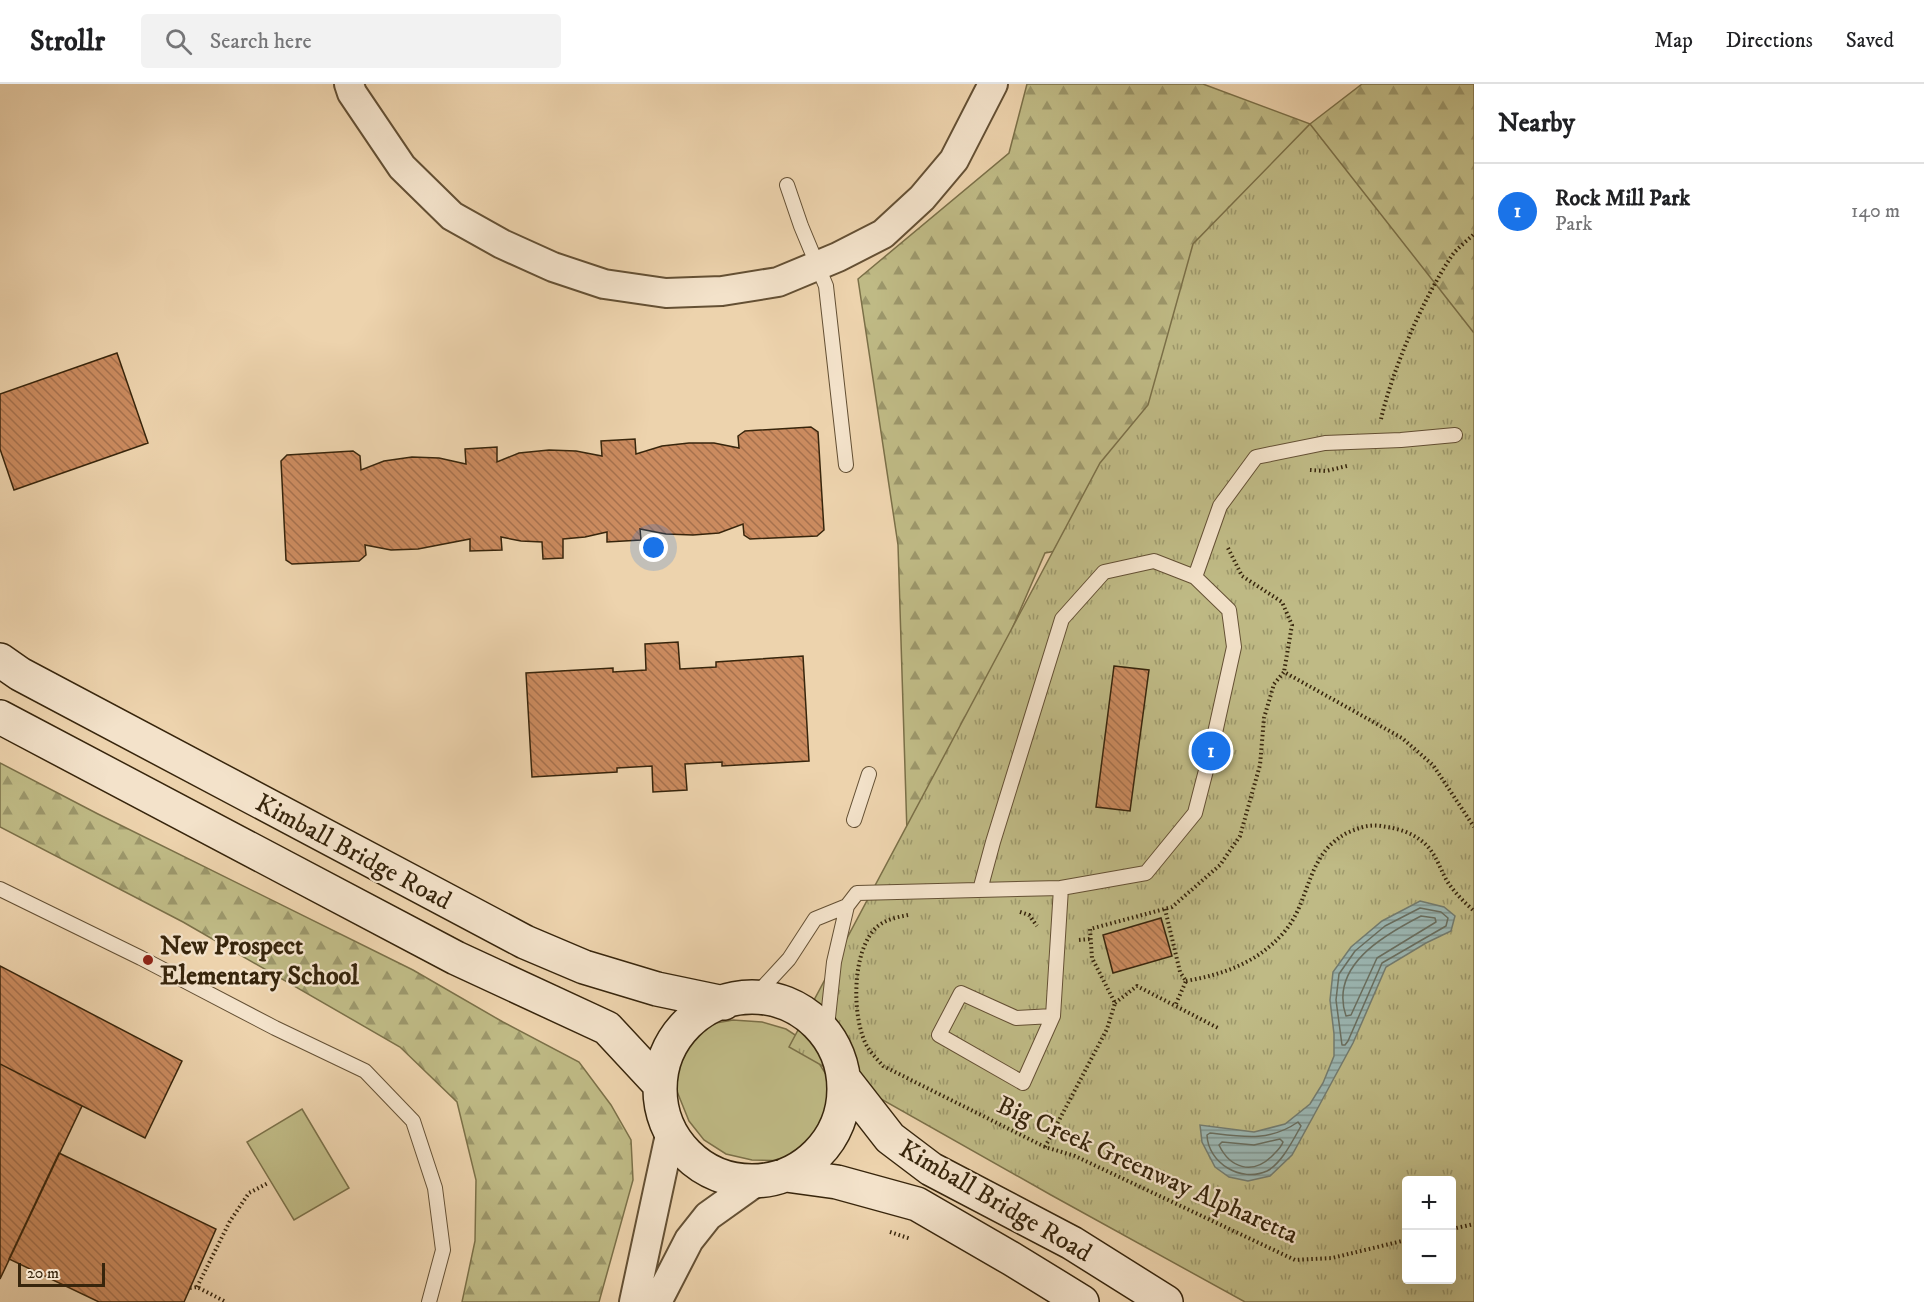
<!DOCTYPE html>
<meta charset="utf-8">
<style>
body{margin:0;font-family:"IM FELL DW Pica",serif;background:#f2f2f2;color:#202124}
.controls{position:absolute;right:18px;bottom:18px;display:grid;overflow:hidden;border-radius:6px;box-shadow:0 6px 24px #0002}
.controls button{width:54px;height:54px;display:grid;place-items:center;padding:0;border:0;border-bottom:2px solid #e0e0e0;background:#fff;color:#202124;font:30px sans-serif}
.scale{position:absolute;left:18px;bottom:15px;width:87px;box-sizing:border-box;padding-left:6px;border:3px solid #37250c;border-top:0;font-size:16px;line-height:21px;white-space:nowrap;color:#37250c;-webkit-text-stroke:4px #f3e2ca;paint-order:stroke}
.you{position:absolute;left:654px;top:464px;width:21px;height:21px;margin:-15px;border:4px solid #fff;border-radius:50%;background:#1a73e8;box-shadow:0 0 0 9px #1a73e833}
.badge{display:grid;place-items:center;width:39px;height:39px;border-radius:50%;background:#1a73e8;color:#fff;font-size:20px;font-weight:700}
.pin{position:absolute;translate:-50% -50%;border:3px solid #fff;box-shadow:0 2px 6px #0006}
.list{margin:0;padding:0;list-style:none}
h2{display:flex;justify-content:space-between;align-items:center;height:78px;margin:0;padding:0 24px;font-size:26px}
h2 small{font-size:20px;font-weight:400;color:#757577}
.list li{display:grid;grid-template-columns:39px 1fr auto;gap:18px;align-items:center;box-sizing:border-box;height:96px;padding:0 24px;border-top:2px solid #e0e0e0}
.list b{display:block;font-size:22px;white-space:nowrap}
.list p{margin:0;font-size:20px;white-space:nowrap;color:#757577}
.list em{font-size:20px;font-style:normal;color:#757577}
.icon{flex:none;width:33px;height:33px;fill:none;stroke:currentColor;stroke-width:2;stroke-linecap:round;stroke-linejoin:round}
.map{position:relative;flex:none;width:1474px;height:1218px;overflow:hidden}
header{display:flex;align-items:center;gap:36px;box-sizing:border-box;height:84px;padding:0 30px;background:#fff;border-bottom:2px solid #e0e0e0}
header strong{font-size:28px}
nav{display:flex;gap:33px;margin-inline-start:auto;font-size:21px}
.search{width:420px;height:54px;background:#f2f2f2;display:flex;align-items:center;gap:15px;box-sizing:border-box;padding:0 21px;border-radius:6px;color:#757577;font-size:22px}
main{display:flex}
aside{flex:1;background:#fff}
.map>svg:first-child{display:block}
</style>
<header>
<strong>Strollr</strong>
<div class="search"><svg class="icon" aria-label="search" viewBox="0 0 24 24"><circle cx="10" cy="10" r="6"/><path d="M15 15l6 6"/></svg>Search here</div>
<nav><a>Map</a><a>Directions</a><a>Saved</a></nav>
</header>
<main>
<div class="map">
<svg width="1474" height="1218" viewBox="0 0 1474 1218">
<defs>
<pattern id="forest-firs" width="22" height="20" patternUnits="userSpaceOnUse" patternTransform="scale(1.5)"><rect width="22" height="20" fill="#bfba85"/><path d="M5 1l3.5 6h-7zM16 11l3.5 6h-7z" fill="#9c976b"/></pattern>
<pattern id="park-tufts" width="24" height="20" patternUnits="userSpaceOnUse" patternTransform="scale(1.5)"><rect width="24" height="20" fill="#bfba85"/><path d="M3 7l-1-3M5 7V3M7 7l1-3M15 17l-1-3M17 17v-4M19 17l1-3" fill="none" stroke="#9c976b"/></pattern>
<pattern id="water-rules" width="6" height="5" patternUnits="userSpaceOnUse" patternTransform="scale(1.5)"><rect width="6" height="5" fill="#9bb6b2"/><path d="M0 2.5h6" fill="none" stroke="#7f948f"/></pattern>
<pattern id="building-back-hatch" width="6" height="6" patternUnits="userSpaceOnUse" patternTransform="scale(1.5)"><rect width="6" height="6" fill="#cb8b5f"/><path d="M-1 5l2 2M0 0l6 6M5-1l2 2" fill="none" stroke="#a6714d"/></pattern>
</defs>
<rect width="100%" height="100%" fill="#edd3ad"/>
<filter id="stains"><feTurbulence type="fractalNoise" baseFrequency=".00333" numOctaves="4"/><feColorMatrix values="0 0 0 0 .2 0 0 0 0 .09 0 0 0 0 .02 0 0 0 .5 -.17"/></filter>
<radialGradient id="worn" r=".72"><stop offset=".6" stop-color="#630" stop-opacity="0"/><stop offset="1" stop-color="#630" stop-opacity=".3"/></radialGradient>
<path fill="#bfba85" stroke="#7b7048" stroke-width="1.5" d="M733,936L762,938L786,945L806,958L827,992L834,1011L830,1043L817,1066L792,1077L752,1076L726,1070L704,1056L689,1037L674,1000L676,977L695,948L716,939Z
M302,1025L349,1104L294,1136L247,1058Z"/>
<path fill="url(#forest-firs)" stroke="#7b7048" stroke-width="1.5" fill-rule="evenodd" d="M1027,0H1203L1310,40L1362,0H1474V1218H1252L1263,431L1045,469L928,738L907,749L898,461L858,195L1009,69ZM1406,1096H1452V1196H1406Z
M0,679L98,730L413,886L503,938L579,978L611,1021L631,1056L633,1096L599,1218H462L475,1157L476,1096L457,1018L400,963L183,838L0,743Z"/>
<path fill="url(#park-tufts)" stroke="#7b7048" stroke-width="1.5" fill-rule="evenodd" d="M1310,40L1474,249V1218H1245L1051,1111L789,963L1100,379L1148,321L1193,160ZM1406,1096H1452V1196H1406Z"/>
<path fill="url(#water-rules)" stroke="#737c70" stroke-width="1.5" d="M1420,817L1444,823L1455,832L1451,847L1426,859L1386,883L1353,959L1314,1031L1292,1071L1270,1092L1248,1097L1229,1093L1215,1083L1202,1058L1200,1041L1254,1048L1285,1040L1310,1020L1323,999L1334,972V950L1330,916L1333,888L1351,863L1382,837Z"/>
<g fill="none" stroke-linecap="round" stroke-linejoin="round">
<path stroke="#696e5f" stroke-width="1.5" d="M1420,824L1441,828L1448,834L1446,842L1382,879L1348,957L1345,961H1342L1336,916L1339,890L1355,867L1385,842Z
M1421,832L1435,834L1436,838L1377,874L1351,931L1346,932C1329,882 1384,851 1421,832Z
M1298,1038L1301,1042C1293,1056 1282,1079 1267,1087C1241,1099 1208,1079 1207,1051L1210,1049C1243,1053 1269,1058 1298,1038Z
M1280,1055L1283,1058C1281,1064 1276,1068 1271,1073C1252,1091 1230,1084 1219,1061L1222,1058L1254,1061Z"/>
</g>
<path fill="url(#building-back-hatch)" stroke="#37250c" stroke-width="1.5" d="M117,269L148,359L14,406L0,365V310Z
M811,343L818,348L824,446L817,452L750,455L744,451L743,440L719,449L693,451L666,450L640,445L641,456L607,458V448L585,453L563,455V474L543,475L542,458L521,457L501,453L502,466L470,467V455L418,465L391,466L365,461L366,471L359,477L292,480L286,476L281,377L287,371L353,367L360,372L361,386L384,377L412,373L439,374L466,380L465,365L497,363V378L519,369L549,366L576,367L602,372L601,357L635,355L636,370L662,362L689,359H714L739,364L738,352L745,347Z
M678,558L680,585L716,583V578L803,572L809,677L722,682V678L685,680L687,706L653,708L652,682L617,684V688L532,693L526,589L613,584V588L646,586L645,560Z
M1114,582L1149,586L1130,727L1096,723Z
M1161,834L1172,872L1113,889L1103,851Z
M0,882L182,977L145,1054L0,980Z
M0,980L82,1022L0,1195Z
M59,1069L216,1145L184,1218H99L9,1175Z"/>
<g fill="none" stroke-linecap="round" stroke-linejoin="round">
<defs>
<path id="lane" d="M787,101L801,142L826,202L846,381
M854,736L869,690
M1061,804L1146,789L1195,729L1211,667L1234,563L1229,526L1195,493L1220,422L1256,373L1325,359L1401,356L1455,351
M0,805L141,874L275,944L365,987L413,1037L435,1104L443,1166L429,1218
M980,806L993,758L1062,535L1104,488L1154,477L1195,493
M753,914L789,875L815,835L847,822
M826,952L834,878L847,822L857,809L1061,804L1053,932L1023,999L939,951L961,909L1016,934L1053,932"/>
<path id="street" d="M349,0L352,9L402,83L452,132L502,160L553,183L604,200L666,209L722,207L778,198L838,173L883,150L922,114L954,76L993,0
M634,1218L671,1046
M657,1218L689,1156L708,1132L757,1097"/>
<path id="secondary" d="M0,576L20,590L525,858L584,883L657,905L724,919
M0,633L456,874L607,944L660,1001
M660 1005a92 92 0 1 1 184 0a92 92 0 1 1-184 0Z
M844,995L890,1054L931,1085L1072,1159L1166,1218
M786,1091L837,1098L917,1120L1012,1175L1082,1218"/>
</defs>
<use href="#lane" stroke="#645034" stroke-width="16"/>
<use href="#street" stroke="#645034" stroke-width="32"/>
<use href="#secondary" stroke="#37250c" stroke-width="36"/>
<path stroke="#37250c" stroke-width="4" stroke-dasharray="1.5 3" stroke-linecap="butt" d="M1381,335C1393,284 1422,217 1451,173C1457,164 1467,157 1474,150
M1310,386L1326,387L1347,382
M1228,464L1242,492L1282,518L1292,541L1284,588
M1165,825L1180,888L1186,897L1175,922
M1020,828L1029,831L1037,842
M908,831C898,833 887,835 878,842C851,864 851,936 868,964C872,970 878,976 883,982L1045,1063L1075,1072L1295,1176L1332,1174L1406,1156
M1079,856L1090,855
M1186,897C1225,890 1259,878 1285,847C1311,816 1306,770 1347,749C1358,744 1369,740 1381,742C1396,744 1411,748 1423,758C1436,769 1439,783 1447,797C1454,808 1464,818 1474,827
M1115,919L1137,902L1218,944
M1045,1063L1107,945L1115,919L1092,874L1090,845L1172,823L1220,781L1240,752L1260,681L1264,634L1274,600L1284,588L1402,654L1433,681L1474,743
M1452,1145L1474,1140
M890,1148L911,1155
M197,1203L230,1137L249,1109L268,1099
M190,1204L197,1203L226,1218"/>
<use href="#lane" stroke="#f3e2ca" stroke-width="14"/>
<use href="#street" stroke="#f3e2ca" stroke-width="28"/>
<use href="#secondary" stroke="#f3e2ca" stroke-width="33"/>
</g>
<circle fill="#8f2418" stroke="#f3e2ca" stroke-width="2" cx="148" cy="876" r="6"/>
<g text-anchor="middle" stroke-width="4.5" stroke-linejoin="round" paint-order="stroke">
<g font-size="26" fill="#37250c" stroke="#f3e2ca">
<text transform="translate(354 767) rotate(28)" y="9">Kimball Bridge Road</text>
<text transform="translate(1148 1085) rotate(24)" y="9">Big Creek Greenway Alpharetta</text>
<text transform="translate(996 1116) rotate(30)" y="9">Kimball Bridge Road</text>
</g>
<g font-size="26" font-weight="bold" fill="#37250c" stroke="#f3e2ca" text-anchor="start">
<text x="160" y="870">New Prospect<tspan x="160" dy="30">Elementary School</tspan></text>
</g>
</g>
<rect width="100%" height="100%" filter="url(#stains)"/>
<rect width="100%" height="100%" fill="url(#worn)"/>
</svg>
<div class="controls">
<button>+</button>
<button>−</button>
</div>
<div class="scale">20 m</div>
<div class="you"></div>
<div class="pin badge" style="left:1211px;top:667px">1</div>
</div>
<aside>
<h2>Nearby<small></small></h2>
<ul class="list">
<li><span class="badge">1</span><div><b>Rock Mill Park</b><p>Park</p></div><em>140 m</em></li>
</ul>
</aside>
</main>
